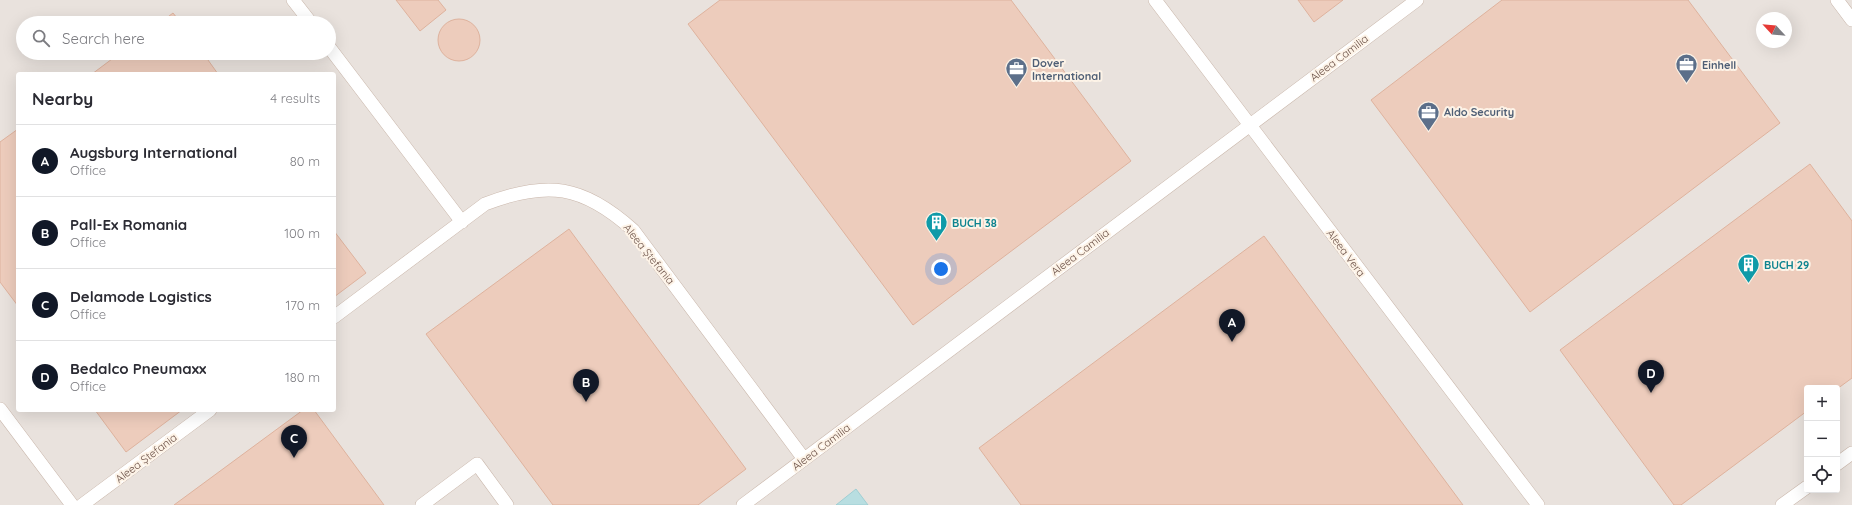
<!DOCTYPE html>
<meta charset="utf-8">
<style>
body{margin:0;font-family:Quicksand,sans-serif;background:#f2f2f3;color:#2b2b33}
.controls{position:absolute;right:12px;bottom:12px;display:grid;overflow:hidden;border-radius:4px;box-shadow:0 4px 16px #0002}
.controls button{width:36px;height:36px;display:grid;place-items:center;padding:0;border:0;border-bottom:1px solid #e1e1e2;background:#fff;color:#2b2b33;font:20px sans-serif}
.compass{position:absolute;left:1756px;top:12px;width:36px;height:36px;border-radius:50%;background:#fff;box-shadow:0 4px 16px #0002;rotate:296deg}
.you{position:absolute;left:941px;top:269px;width:14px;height:14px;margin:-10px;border:3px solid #fff;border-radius:50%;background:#1a73e8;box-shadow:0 0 0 6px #1a73e833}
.badge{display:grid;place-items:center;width:26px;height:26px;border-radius:50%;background:#111827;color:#fff;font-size:13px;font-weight:700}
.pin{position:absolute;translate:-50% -33px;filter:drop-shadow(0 1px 2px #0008)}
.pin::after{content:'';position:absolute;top:21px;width:14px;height:12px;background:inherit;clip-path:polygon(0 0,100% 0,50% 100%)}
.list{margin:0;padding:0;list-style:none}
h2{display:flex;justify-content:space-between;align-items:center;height:52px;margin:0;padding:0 16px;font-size:17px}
h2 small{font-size:13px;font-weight:400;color:#7c7c81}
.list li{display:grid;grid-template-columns:26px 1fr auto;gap:12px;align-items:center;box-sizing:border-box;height:72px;padding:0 16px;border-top:1px solid #e1e1e2}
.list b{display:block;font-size:15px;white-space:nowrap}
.list p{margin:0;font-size:13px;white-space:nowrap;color:#7c7c81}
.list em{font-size:13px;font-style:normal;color:#7c7c81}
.icon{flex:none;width:22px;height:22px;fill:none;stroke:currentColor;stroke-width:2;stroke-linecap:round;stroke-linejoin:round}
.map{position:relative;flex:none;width:1852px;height:505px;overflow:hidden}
.search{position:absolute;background:#fff;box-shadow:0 4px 16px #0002;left:16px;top:16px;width:320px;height:44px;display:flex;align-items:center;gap:10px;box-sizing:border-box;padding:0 14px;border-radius:22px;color:#7c7c81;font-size:15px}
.panel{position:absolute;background:#fff;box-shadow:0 4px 16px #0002;left:16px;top:72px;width:320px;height:340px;border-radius:4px}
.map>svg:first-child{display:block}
</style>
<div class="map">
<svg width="1852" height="505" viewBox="0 0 1852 505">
<rect width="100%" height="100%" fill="#faefe2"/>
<path fill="#e9e2dd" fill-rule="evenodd" d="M0,0H1852V505H0ZM1762,18H1786V42H1762ZM23,23H329V53H23ZM18,74H334V410H18ZM1807,388H1837V490H1807Z"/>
<path fill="#b8dee1" stroke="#9fced2" d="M856,489L868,505H836Z"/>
<path fill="#edccbc" stroke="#deb29d" d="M396,0H438L446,10L420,31Z
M720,0H1011L1131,161L913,325L688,24Z
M1298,0H1343L1314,22Z
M1502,0H1688L1780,123L1530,312L1371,100Z
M173,13L181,23H160Z
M438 40a21 21 0 1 1 42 0a21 21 0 1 1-42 0Z
M120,53H203L218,74H92Z
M18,129V306L0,282V142Z
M1810,164L1852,221V378L1837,389L1807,388V411L1681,505H1674L1560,350Z
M569,229L746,469L698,505H553L426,334Z
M334,231L366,273L334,297Z
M1264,236L1463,505H1021L979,448Z
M95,410H182L126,452Z
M303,410H314L384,505H174Z"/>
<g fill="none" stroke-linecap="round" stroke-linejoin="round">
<defs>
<path id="service" d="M293,0L311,23
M1155,0L1538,505
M1837,0L1852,20
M329,47L462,222
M334,317L485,204C547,180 583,185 633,230L804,459
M0,409L72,505
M1837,464L1852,453
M82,505L210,410
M422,505L477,464L507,505
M743,505L1417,0
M1782,505L1807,487"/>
</defs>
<use href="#service" stroke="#c9b6aa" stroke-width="14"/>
<use href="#service" stroke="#fff" stroke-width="13"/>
</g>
<defs>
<symbol id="office-pin" viewBox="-11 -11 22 30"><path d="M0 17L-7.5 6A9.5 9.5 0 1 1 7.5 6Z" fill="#5c6f8a" stroke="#fdf3e7"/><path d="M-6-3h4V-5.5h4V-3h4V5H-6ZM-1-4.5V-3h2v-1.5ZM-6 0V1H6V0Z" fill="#fff"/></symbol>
<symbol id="building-pin" viewBox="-11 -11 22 30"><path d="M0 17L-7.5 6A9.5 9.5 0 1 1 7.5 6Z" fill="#0f9aa8" stroke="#fdf3e7"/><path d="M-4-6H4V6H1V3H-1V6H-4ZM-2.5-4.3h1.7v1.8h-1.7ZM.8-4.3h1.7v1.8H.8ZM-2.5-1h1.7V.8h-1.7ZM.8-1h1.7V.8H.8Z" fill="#fff"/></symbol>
</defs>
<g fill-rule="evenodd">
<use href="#office-pin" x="1674" y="52" width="25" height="34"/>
<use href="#office-pin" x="1004" y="56" width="25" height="34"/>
<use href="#office-pin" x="1416" y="100" width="25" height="34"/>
<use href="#building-pin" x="924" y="210" width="25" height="34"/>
<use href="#building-pin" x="1736" y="252" width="25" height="34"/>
</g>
<g text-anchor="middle" stroke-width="4" stroke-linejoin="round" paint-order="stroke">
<g font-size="11" fill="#6f554b" stroke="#fdf3e7">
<text transform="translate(1339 58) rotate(-37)" y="4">Aleea Camilia</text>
<text transform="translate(1080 252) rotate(-37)" y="4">Aleea Camilia</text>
<text transform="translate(1346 253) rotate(53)" y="4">Aleea Vera</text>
<text transform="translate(649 254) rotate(51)" y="4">Aleea Ștefania</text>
<text transform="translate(821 447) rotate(-37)" y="4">Aleea Camilia</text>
<text transform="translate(146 458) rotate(-37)" y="4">Aleea Ștefania</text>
</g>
<g font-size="11" font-weight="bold" fill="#4e5e75" stroke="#fdf3e7" text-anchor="start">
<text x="1032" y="67">Dover<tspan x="1032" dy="13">International</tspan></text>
<text x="1702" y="69">Einhell</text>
<text x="1444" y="116">Aldo Security</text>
</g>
<g font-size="11" font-weight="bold" fill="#0d838f" stroke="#fdf3e7" text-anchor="start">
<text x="952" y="227">BUCH 38</text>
<text x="1764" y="269">BUCH 29</text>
</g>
</g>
</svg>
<div class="controls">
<button>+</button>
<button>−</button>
<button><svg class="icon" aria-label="locate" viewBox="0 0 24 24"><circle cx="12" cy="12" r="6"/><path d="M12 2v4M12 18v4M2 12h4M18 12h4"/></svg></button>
</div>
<svg class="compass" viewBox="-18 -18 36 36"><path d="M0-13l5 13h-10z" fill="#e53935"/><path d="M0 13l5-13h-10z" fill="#7c7c81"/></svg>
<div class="you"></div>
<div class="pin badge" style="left:1232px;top:342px">A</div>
<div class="pin badge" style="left:586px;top:402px">B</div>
<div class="pin badge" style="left:294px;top:458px">C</div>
<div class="pin badge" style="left:1651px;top:393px">D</div>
<div class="search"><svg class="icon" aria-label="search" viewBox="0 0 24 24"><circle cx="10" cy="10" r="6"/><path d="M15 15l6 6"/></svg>Search here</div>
<section class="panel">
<h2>Nearby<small>4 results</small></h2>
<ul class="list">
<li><span class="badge">A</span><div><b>Augsburg International</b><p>Office</p></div><em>80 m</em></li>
<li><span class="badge">B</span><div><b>Pall-Ex Romania</b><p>Office</p></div><em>100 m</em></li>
<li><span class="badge">C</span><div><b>Delamode Logistics</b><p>Office</p></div><em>170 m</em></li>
<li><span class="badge">D</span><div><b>Bedalco Pneumaxx</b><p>Office</p></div><em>180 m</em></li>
</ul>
</section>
</div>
